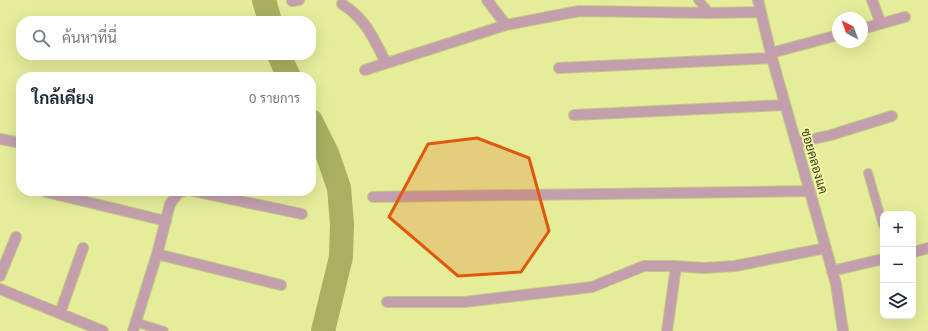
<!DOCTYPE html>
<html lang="th">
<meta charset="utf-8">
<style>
body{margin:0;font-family:Overpass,Sarabun,sans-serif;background:#f2f2f3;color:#1f2937}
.controls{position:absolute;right:12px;bottom:12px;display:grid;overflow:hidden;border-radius:8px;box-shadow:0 4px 16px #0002}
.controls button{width:36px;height:36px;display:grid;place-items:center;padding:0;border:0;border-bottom:1px solid #e0e1e3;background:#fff;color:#1f2937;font:20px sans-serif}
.compass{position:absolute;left:832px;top:12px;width:36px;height:36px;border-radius:50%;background:#fff;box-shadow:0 4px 16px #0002;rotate:319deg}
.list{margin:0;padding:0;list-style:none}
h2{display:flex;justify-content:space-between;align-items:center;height:52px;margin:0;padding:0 16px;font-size:17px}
h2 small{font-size:13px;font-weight:400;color:#747a83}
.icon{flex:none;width:22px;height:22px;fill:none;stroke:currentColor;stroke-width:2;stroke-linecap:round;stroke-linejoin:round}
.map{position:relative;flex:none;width:928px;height:331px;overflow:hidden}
.search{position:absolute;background:#fff;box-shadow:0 4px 16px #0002;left:16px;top:16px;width:300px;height:44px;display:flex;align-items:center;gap:10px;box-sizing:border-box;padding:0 14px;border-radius:16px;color:#747a83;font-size:15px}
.panel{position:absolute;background:#fff;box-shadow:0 4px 16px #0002;left:16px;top:72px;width:300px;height:124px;border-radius:16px}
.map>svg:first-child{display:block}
</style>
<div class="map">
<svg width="928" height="331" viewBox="0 0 928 331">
<rect width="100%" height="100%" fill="#e5ec9a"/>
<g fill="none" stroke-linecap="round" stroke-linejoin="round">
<path stroke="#aab060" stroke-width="24" d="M264,0L270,21
M279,55L289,77
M311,121L327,153L339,188L342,224L341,257L323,331"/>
<defs>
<path id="service" d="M698,0L710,13
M868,173L883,225
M135,322L164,331"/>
<path id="minor" d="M487,0L506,25
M758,0L772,58L836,284L843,331
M872,0L881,24
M292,1L299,0
M342,4C366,19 374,39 386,63
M862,29L905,17
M771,53L838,35
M559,68L772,58
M365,70L506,25L579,11L710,13L760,12
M574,115L785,105
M0,139L21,143
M796,143L831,135L892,116
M193,191L302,214
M46,192L166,221
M373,197L810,191
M913,252L928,248
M157,254L281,285
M832,271L883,259
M0,276L16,237
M0,289L103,331
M387,302H464L592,287L644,266H676L704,268L735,266L826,248
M60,313L83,248
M133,331L157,254L170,204L179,192L185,191
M667,331L676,266"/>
</defs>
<use href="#service" stroke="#c3c981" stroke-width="10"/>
<use href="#minor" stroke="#c3c981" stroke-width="12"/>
<use href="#service" stroke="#c39fad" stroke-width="8"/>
<use href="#minor" stroke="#c39fad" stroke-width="10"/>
</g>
<path fill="#df580d" fill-opacity="0.2" stroke="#df580d" stroke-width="3" stroke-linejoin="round" d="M477,138L529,158L549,231L521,272L458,276L389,217L428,144Z"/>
<g text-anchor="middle" stroke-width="3.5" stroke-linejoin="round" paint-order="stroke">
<g font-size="13" fill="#3c3f1d" stroke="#f3faa7">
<text transform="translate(815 161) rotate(74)" y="5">ซอยคลองแค</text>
</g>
</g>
</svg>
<div class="controls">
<button>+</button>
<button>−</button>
<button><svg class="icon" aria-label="layers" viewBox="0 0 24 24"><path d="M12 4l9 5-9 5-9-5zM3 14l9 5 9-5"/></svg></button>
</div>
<svg class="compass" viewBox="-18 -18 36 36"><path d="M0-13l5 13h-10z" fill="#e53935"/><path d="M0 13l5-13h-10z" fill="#747a83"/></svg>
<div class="search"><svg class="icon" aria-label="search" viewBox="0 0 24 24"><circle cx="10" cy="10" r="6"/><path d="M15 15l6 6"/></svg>ค้นหาที่นี่</div>
<section class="panel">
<h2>ใกล้เคียง<small>0 รายการ</small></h2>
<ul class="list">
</ul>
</section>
</div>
